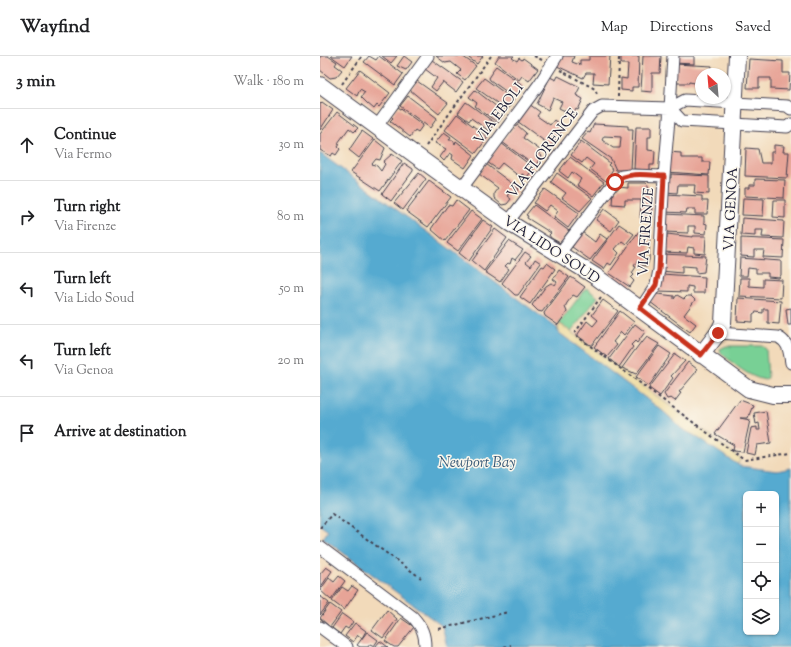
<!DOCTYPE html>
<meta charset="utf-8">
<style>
body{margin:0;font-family:"Sorts Mill Goudy",serif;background:#f6f6f6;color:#202124}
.controls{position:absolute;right:12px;bottom:12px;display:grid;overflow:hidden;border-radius:6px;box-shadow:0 1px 3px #0004}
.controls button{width:36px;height:36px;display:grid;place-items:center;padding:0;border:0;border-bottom:1px solid #e0e0e0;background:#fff;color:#202124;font:20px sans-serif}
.compass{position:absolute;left:375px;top:12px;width:36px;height:36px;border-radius:50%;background:#fff;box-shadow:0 1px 3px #0004;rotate:334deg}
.stop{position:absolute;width:12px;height:12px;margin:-9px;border:3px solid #c8321e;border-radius:50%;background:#fff}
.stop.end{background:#c8321e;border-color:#fff;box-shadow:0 1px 4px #0008}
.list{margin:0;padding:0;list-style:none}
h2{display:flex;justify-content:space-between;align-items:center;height:52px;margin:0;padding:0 16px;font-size:17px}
h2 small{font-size:13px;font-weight:400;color:#757577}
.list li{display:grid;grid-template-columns:26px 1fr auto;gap:12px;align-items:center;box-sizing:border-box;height:72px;padding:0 16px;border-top:1px solid #e0e0e0}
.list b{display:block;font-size:15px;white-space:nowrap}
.list p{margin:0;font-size:13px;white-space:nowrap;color:#757577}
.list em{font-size:13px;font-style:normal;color:#757577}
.icon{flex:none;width:22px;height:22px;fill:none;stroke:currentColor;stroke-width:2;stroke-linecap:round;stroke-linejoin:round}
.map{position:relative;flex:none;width:471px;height:591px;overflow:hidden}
header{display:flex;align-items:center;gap:24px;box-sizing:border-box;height:56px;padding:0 20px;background:#fff;border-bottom:1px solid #e0e0e0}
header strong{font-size:19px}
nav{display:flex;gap:22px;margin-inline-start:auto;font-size:14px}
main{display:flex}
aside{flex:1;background:#fff}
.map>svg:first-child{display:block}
</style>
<header>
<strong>Wayfind</strong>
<nav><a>Map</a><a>Directions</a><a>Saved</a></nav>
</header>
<main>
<aside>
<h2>3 min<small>Walk · 180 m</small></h2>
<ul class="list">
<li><svg class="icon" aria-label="ahead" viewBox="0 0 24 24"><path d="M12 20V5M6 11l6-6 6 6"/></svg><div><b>Continue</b><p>Via Fermo</p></div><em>30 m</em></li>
<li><svg class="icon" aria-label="right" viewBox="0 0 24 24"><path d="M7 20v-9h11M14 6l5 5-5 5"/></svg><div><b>Turn right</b><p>Via Firenze</p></div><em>80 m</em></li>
<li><svg class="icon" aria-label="left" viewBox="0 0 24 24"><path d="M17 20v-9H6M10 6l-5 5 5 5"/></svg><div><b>Turn left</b><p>Via Lido Soud</p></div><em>50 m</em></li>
<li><svg class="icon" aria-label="left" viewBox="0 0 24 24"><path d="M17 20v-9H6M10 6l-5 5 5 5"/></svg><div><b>Turn left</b><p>Via Genoa</p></div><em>20 m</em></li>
<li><svg class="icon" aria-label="arrive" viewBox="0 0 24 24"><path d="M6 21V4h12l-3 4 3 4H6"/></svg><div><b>Arrive at destination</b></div></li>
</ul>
</aside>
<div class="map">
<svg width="471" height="591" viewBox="0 0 471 591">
<rect width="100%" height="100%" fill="#fbf7ec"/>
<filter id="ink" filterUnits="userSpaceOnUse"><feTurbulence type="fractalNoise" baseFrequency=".025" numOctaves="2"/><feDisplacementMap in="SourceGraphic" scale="8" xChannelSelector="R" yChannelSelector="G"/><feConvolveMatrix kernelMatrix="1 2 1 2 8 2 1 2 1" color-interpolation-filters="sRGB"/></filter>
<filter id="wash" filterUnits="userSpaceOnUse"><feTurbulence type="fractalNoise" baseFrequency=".012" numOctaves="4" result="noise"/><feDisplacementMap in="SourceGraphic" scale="16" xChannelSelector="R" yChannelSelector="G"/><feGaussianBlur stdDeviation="0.9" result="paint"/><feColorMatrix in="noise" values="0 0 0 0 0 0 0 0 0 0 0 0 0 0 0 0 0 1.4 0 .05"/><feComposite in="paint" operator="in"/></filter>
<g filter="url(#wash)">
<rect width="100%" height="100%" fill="#f2daba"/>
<path fill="#78d095" stroke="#4d7968" d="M266,232L278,241L251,276L239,267Z
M406,290H442L446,293L448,322L445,324C428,321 414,308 401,297L400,293Z"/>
<path fill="#eeda9e" stroke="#887e6c" d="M239,267L421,403L417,409L375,380L362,373L344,356L238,276Z"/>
<path fill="#54aad0" stroke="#3b6686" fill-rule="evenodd" d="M0,97L237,272L238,276L344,356L362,373L375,380L420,410L457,415L471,412V591H127L122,570L3,482L8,475L0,469ZM426,438H456V576H426Z"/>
<g id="blocks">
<path fill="#e7a497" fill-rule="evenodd" d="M0,0H8L17,6L15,9L22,14L16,21L10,22L0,14Z
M11,0H32L25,10Z
M49,0L56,4L59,0L83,18L75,29L44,6Z
M62,0H77L71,7Z
M84,0L92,6L86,14L77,10Z
M116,0H142L156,10L145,24L137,18L141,14L131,6L125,7Z
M150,0H163L157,8L149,2Z
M179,0H194L192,2L197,5L199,2L202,4L203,2L218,13L209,25L202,20L199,24L175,6Z
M242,0H254L252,6L260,9V4H269V0H290L288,28L273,27L274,17H266L263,22L237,10Z
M301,0H319L318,31H312V35L301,34V22L307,23L308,8H301Z
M323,0H341L340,17H332V36L321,35Z
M355,0H374V8L354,7Z
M429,3L463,5V17H470L469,34L451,33V22H439V32H427Z
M112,4L143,26L136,36L123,26L116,35L111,31L117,22L105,13Z
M355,8L392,10L391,18H381V28L369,26V27H357Z
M176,10L204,30L198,39L195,41L190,37L191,35L189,33L187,36L170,24L169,22L173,16L172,15Z
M40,14L70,37L59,51L57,49L54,53L47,47L41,41L45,36L40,33L37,40L26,32Z
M238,20L260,31L256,39L263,43L258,54L256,53L253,59L239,52L242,46L233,42L228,54L217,48L230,21L236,24Z
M164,22L194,44L187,54L156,32Z
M97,25L128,47L119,58L90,34Z
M155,34L185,57L178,67L155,50L157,47L149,41Z
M88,40L117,62L110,72L80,50Z
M2,46L13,54L0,74V48Z
M146,46L175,67L169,75L151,62L149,65L138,57Z
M209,48L220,56L217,60L230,69L234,64L244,72L231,90L197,65Z
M78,51L103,69L98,76L95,74L90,81L70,65L73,62L71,60Z
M17,56L38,72L34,76L29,72L18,87L20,88L18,91L20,93L16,99L13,97L11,100L0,94V78Z
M137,58L168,81L156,97L125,74Z
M196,68L206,77L203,82L220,94L218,97L222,100L215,110L182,86Z
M274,68L308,70V73H313L311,114H296L291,103L262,83L268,76L270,77ZM284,80L301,81L300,92H293L282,84Z
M316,71H331V81H328V94L335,95L334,109H330V114L314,113Z
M42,75L53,83L39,102L29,94Z
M124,76L131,81L129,84H133L135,88L136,85L154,99L145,112L132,103L133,99L130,97L124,105L120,101L126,93L115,87Z
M55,84L65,92L60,104L56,103L52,108L57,110L61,115L65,108L63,106L72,98L82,105L60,135L31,116Z
M261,85L290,107L288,109L293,113L286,125L270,113L274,108L266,102L262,107L251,99Z
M181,87L214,112L207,121L202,118L200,121L182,107L177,113L167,106Z
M454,89L464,90L463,96H469L467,122L425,120L426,92L438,93L441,107H451V96H454Z
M348,96L361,97V102H382V106H390L389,119L347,116Z
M250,101L284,126L273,140L257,129L261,123L252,116L248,122L239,115Z
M84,107L93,113V115L71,145L62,138Z
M166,108L199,133L195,139L191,135L187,140L191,143L187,148L182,149L174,142V137L178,132L159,118Z
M99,117L106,123L83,154L74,147Z
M237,117L272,142L260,155L242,142L246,137L231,126Z
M351,118L389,120V138L374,137L375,129H358L357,137L346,136L347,122H351Z
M435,123L465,124L464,142L425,140V132H429V129H435Z
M109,125L131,141L108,171L86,155Z
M308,127H326L328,129V133L333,134L331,163L320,162L321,144H305V149L292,148L293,134H298V131L308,132Z
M225,133L259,157L248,172L234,161L238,155L230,149L225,155L214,147Z
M345,138L382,140V145H388L387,158H375V153H367L366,157L344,156Z
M423,142L444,143L443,160L422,159Z
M136,144L149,154L125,185L111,173L128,149L132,150Z
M454,144H465V162L453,161Z
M214,149L249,175L240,187L231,182L229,179L231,177L207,162L208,160L206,159Z
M284,153L299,164L291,175L276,164Z
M151,155L162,163L138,195L127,187Z
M345,158L384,160V167L387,168L386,178L375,177V170H368V177L344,176Z
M422,162L464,165L463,182L442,181L443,174H435V180L421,179Z
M163,164L173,171L149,205L139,197Z
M299,168L314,178L306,188L302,185L295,193L299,197L291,209L288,207L284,213L272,205Z
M175,173L187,182L164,215L152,205Z
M319,175H330L329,204L327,210L318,209V204L314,210L316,211L312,217L314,219L311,222L314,225L310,231L289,217Z
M262,176L275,186L280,178L287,183L270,204L252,191Z
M347,178L373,181V180H386L385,198L374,197V192L368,191L367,197L342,196L343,183H347Z
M421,182L464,184L463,202L443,201L444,194H434V201L421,200Z
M189,185L203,194L195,204L192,202L190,208L188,207L185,210L189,213L180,226L165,216Z
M205,196L211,200L206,206L211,210L215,203L221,207L198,239H195L182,227Z
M342,198L386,200L384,216L376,217V211L364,210H362V217L341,215Z
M420,202L461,205V219L459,222L448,221V217H436V213L428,212L427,220H419Z
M227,207L235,213L210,248L200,241L222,210L224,211Z
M239,214L249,221L222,256L218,255L212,249L226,230L231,227L235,229L237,226L233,223Z
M342,218L385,221L384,237H373V231L367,230V236L338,235Z
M251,221L265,231L257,241L253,239L247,247L245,251L247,256L238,269L225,260L224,257Z
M420,222H429V230L443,231V223L462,224L461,242L419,240Z
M338,238L354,240V243L357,239L364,243L367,240H371L375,244L364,259L376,268L370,276L330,246L335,239Z
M418,242L461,245L459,268L448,267V253H443V257L436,256L433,258V266L417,265Z
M283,244L298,255L272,289H270L258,280V278L267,265L273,270L278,264L272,259Z
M471,252V269H468L466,253Z
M300,255L314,266L304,279L301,276L293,286L297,289L287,301L274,291Z
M315,268L325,276L317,287L315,285L311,289L313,291L299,311L289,303Z
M327,281L339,288L316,318L302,312L321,286L322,287Z
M339,290L351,298L329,330L316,321Z
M355,298L365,305L351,320L353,322L340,340L329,332Z
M368,306L377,313L376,316L359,336L361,337L355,345L351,342L347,343L344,338Z
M420,344L433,349L428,362H420L430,364L423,396L413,395L414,389L395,378Z
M446,355L451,387L437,389L435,399L426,397L431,372L437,371V374H440L439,367L436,368L434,357Z
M6,511L12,515L0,532V518Z
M19,520L25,525L11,544L0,534L9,522L14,526Z
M32,530L38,534L24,554L12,545L22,531L28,535Z
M0,540L9,547L0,559Z
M10,548L21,556L10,571L0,562Z
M67,554L77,563L63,582L52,574Z
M22,558L33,566L28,573L25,571L20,578L12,572Z
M81,562L94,571L78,591H74L65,585Z
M35,567L46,575L42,582L38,579L33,586L25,580Z
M47,576L58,584L54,590L50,588L48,591H40L37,589Z
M60,585L68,591H55Z"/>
</g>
</g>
<g filter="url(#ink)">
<use href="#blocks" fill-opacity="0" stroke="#413e4e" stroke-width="1"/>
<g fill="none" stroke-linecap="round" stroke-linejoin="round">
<defs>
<path id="street" d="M350,52L362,65L467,71L471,68
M57,70L108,0
M142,132L220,27L237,0
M188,166L273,55L282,50L350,52L365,44L467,50L471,53
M239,198L295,125L302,120L310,119L344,120
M320,253L336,229L339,214L344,120L350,52L353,0
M398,277L458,281C469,287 469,295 471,307
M0,491L93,561C102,571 105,578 105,591
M0,571L27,591"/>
<path id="secondary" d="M0,29L98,101L188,166L275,220L429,333L453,339H471
M381,299L398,277L403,267L417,0"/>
</defs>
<use href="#street" stroke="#413e4e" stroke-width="13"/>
<use href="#secondary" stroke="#413e4e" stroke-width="18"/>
<path stroke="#413e4e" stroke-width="2" stroke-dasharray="3 3" stroke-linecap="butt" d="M214,0L222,4
M240,14L275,33L278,40
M22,28L42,0
M298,41L299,0
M106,90L171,0
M281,241L254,278L424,404L471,397
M0,472L12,458L101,522
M119,573L188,556
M184,591L191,589"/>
<use href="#street" stroke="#fff" stroke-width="11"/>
<use href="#secondary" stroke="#fff" stroke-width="16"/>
</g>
</g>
<g fill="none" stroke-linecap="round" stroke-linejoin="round" filter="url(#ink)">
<path stroke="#c8321e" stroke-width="5" d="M295,126C308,115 328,119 344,120L339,214L336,229L320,252L381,299L398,277"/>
</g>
<g text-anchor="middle" stroke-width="3" stroke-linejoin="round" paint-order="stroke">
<g font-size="14" fill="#22223b" stroke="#fbf7ec">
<text transform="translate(178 57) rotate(-53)" y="5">VIA EBOLI</text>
<text transform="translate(222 97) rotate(-53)" y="5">VIA FLORENCE</text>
<text transform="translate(410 153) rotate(-87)" y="5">VIA GENOA</text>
<text transform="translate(325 176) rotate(-86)" y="5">VIA FIRENZE</text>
<text transform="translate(232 193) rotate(33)" y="5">VIA LIDO SOUD</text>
</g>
<g font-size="15" font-style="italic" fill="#365877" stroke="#fbf7ec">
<text x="157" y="411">Newport Bay</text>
</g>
</g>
</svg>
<div class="controls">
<button>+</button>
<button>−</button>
<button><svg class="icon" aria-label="locate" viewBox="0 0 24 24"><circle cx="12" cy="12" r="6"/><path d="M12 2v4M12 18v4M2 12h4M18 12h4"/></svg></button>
<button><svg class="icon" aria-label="layers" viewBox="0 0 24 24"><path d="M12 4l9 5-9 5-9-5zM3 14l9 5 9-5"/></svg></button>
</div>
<svg class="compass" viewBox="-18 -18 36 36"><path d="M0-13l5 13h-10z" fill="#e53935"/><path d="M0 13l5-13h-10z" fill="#757577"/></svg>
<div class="stop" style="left:295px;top:126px"></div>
<div class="stop end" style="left:398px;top:277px"></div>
</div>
</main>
